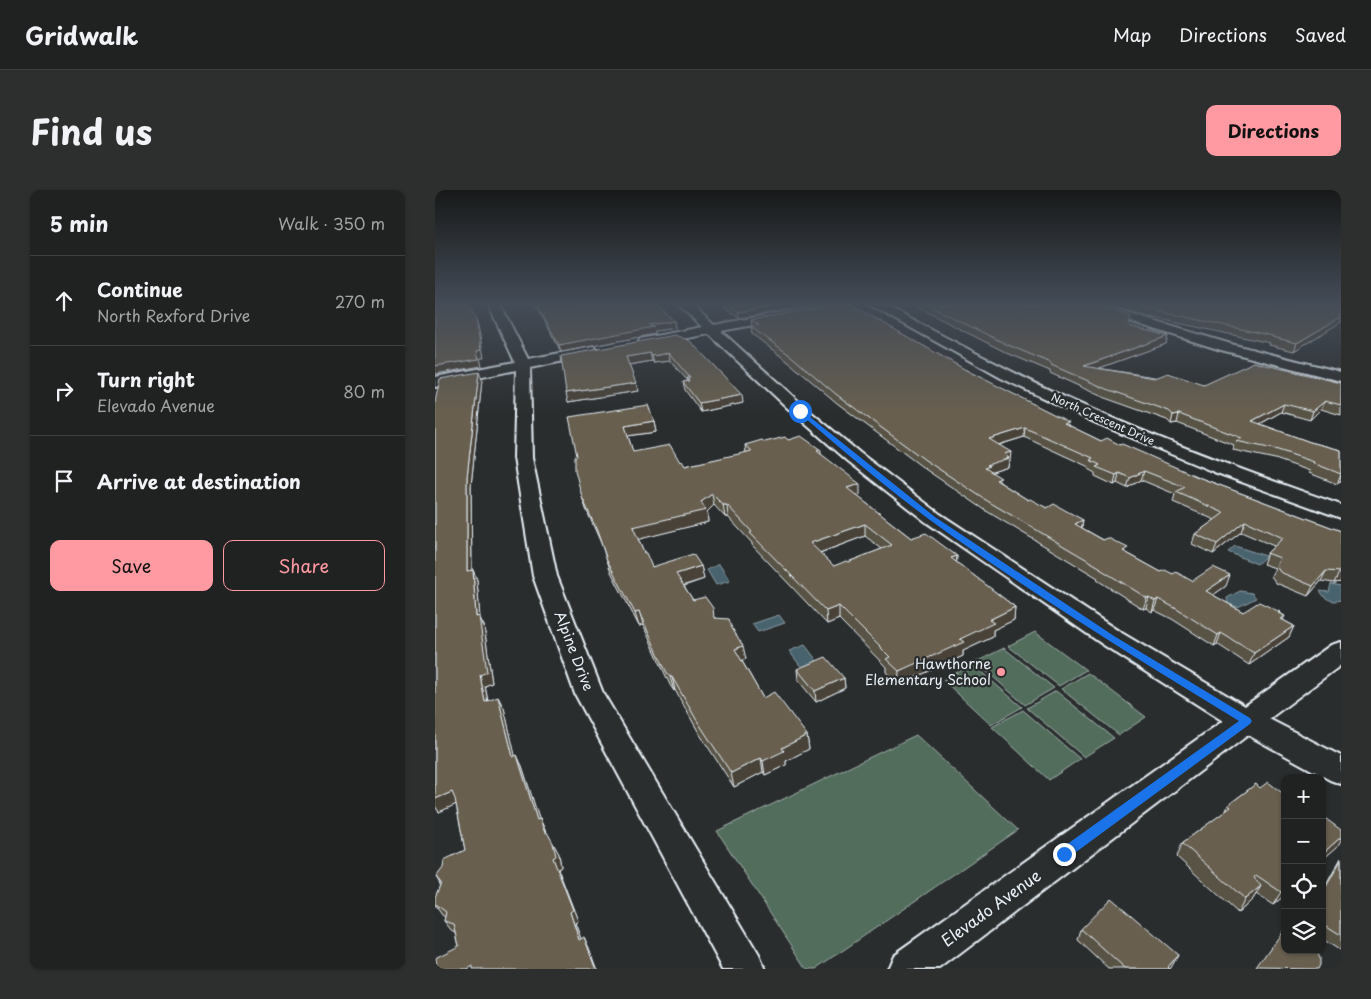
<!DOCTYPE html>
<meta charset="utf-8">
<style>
body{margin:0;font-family:"Playpen Sans",sans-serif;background:#2d2f2f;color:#f1f3f6}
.controls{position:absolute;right:15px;bottom:15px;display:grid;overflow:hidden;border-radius:10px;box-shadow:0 1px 4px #0004}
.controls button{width:45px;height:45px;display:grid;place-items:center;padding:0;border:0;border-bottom:1px solid #3d3f40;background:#202222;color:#f1f3f6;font:25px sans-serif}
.stop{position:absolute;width:15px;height:15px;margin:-11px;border:4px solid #1a73e8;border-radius:50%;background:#fff}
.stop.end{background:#1a73e8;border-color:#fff;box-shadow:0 1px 5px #0008}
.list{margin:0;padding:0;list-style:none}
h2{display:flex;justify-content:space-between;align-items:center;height:65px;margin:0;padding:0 20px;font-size:21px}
h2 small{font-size:16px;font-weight:400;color:#a2a4a5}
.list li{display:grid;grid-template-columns:32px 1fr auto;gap:15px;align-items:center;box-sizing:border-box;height:90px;padding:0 20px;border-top:1px solid #3d3f40}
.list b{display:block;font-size:19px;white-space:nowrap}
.list p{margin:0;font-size:16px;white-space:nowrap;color:#a2a4a5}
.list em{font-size:16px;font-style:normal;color:#a2a4a5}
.actions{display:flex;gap:10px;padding:15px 20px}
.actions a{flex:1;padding:11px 0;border:1px solid #ff9aa2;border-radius:10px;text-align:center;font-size:18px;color:#ff9aa2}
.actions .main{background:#ff9aa2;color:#111}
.icon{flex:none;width:28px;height:28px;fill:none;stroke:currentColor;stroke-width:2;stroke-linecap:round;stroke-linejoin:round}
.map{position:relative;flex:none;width:906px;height:779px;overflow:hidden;border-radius:10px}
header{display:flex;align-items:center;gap:30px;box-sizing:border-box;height:70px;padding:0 25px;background:#202222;border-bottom:1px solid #3d3f40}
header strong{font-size:24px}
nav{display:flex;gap:28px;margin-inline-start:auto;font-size:18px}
.intro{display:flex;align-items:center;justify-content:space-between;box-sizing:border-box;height:120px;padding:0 30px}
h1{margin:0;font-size:35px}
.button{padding:12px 22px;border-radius:10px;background:#ff9aa2;color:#111;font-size:18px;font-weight:700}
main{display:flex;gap:30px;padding:0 30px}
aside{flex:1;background:#202222;border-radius:10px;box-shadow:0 1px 4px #0004}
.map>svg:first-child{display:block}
</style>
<header>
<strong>Gridwalk</strong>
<nav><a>Map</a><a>Directions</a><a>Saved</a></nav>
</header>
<div class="intro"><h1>Find us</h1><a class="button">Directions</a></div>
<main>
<aside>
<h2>5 min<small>Walk · 350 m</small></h2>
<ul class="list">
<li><svg class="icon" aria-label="ahead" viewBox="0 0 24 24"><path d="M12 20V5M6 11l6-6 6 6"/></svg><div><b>Continue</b><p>North Rexford Drive</p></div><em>270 m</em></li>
<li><svg class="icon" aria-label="right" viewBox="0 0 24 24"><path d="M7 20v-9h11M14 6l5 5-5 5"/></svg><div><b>Turn right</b><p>Elevado Avenue</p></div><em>80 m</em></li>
<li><svg class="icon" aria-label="arrive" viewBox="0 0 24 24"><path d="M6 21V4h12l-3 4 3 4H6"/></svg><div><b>Arrive at destination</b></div></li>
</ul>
<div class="actions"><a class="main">Save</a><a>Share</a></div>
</aside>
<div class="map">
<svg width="906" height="779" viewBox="0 0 906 779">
<rect width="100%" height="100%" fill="#2a2d2e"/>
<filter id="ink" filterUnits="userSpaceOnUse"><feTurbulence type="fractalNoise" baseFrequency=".02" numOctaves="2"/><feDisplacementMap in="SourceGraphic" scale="10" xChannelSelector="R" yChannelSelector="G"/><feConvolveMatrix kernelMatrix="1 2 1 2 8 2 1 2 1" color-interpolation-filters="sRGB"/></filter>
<g filter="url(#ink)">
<path fill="#536d5b" stroke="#9eafaa" d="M600,442L651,480L624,496L573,456Z
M569,458L619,498L590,515L541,472Z
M537,474L587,517L556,535L508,490Z
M653,483L711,527L684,545L626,499Z
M621,501L679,548L649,567L592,518Z
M588,520L645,569L614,590L557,537Z
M481,545L583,640L381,779H372L282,641Z"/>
<path fill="#4a646e" stroke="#899ca5" d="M800,356L831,366L822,374L793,362Z
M284,374L295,391L281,395L272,380Z
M896,394L906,396V410C896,413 890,409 885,401L894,402Z
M805,401L817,403L821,408L803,417L793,414L792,408Z
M344,425L350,433L323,442L317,434Z
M370,455L386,476L370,482L354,461Z"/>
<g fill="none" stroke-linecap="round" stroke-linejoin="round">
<defs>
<path id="minor" d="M53,114H65L93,169L158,157L165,161L158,165L95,178L97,268L122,386L168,503L324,765L330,779H288L140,504L98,386L79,268L81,180L0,197V187L80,172Z
M243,114H256L279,135L393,114H416L410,118L286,141L371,218L425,263L505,324L685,442L810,516L896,455L906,452V475L834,529L906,566V594L895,590L813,545L505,779H452L458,765L788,531L667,454L491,332L413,271L359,224L274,144L210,156L205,155L203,152L205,149L267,137Z
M433,114H447C509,146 570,180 634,209C722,249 814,283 906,315V328L779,282L661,233L566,188Z
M644,114H661L796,154L906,182V191L786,160L646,116Z"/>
</defs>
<use href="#minor" stroke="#e8f1f8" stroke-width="4"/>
<use href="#minor" fill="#2a2d2e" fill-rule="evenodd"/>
</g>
<path fill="#595244" stroke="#e8f1f8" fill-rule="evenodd" d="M97,114H221L239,131L240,138L220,141V144L126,162L105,122Z
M282,114H391L304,128Z
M476,114H655L694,136L733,146L731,154L663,178L769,195L906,193V225L886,219L875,230L846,222L825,234L875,252L906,260V291L902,294L874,283L875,281L840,269L798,260L799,255L742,233L736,234L732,230L670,208L615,183V181L572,163Z
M667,114H906L859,161L834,155L835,153L697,123Z
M316,130L531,180L633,235L666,251L685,255L763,287L906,341V392L899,393L886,391L873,406L841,393L836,386L840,378L828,374L832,363L839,356L806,342L778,364L757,354L760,344L780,330L738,312L740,304L706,290L692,298L682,293L679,295L660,286V283L653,279L654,277L589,247L564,255L575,271H574L573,277L557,282L566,293L593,310L612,318L648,330L647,338L726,382L738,384L757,391L791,396L778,405L808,422H845L844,423L850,426L848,430L859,436L854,447L814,475L782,454L779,456L737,429L719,420L717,422L711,418L708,419L662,390L663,388L553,322L490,279L402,213L356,174L317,144L316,137L317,136Z
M240,145L308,213L266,222L250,200L248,192L253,191L235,171L219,173L217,171L194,175L203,201L133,212Z
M47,190L36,296L37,380H38L42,390L45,428L49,436L57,493L50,496L53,511L69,518L80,566L87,576L104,629H105L111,643L124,664L126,677L123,679L143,731L140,733L146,749L154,758L24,756L21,743L17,741L9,731L10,727L7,725L0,715L5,694L1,687L30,660L21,614L4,622L0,616V212Z
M219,231L221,242L193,246L198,262L245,272L250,276L311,263L310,255L353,250L386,260V264L425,305L422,306L476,348L522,366L521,372L580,417L579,430L558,440V447L528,461V466L463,495L451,482V477L404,429L392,434L317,355V353L293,327H290L279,315L272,322L273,332L203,349L209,363L217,377L266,376L269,389L249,396L258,410L280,428L297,438L311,469L307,471L328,508L372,545L374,559L351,571V575L330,585L328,582L299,597L264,543L240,500L239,501L235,495L208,435L204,436L176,382L166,353L151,319L147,307L142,266ZM430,346L447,359L413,372L399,376L385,363Z
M362,479L409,488L410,498L381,512L363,490Z
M821,594L850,705L838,715L821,704L818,709L803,723L742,667L747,653L791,621L793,615Z
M906,668V761L887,749V702Z
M646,739L743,765L735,779H674L643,750Z"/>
<path fill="#484237" stroke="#e8f1f8" d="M352,114H391L304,128L303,122Z
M906,127V132L859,161L862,153Z
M41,129L43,135L49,168H45L47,176L0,184V176Z
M239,131L240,138L220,141V144L126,162L124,155L214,135Z
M733,146L731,154L648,184L649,176Z
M215,163L217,171L193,175L191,167Z
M234,163L235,171L219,173L217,166Z
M44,182L47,190L36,296L37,391L32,381V287Z
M201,193L203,201L133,212L131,203Z
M307,205L308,213L266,222L264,213Z
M890,211L886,219L875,230L878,221Z
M849,214L846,222L814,240L817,231Z
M744,224L742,233L736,234L738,225Z
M219,231L221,242L192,246L190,236Z
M590,238L589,247L553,258L554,249Z
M576,262L575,271H574L573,277L554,283L550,278L552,275L569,264Z
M709,281L706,290L692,298L695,288Z
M684,283L682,293L679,295L681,285Z
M906,285V291L902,294Z
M425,294V305L412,310V298Z
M277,304L279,315L272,322L273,332L201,350L198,337L266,312Z
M288,315H292L293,327H290Z
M648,330L646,340L640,334Z
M810,331L806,342L778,364L782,354Z
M430,334V346L376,366L375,353Z
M522,366L521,379L516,368Z
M266,376L269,389L244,397L241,384Z
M38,380L42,390L45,429L49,436L57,493L50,496L55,523L50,512L45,485Z
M891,381L886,391L873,406L878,396Z
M906,382V392L899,393L904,383Z
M795,385L791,396L768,412L771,401Z
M714,407L711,418L708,419L712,408Z
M723,409L719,420L717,422L720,411Z
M404,416V429L392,434L391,421Z
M580,417L579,430L558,440V447L528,461V466L463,495L464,481L525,449L554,430Z
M204,422L208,435L204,436L200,423Z
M859,436L854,447L814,475L819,463Z
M786,443L782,454L779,456L783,445Z
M308,456L311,469L302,472L300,459Z
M235,487H237L240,500L239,501Z
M409,488L410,498L381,512L380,501Z
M63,507L69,518L83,578L78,567Z
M372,545L374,559L351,571V575L330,585L328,571L347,558Z
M82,565L87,576L108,641L102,630Z
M326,568L328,582L299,597L296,583Z
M17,602L24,613L4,622L0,616V609Z
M105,629L110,640L115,654L110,643Z
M906,647V650L902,657L887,670V664Z
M118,653L124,664L126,677L123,679L143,731L140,733L150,760L144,750L118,668Z
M826,696L818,709L803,723L810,709Z
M850,699V705L838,715L846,702Z
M149,747L154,758L162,779H161Z
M743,765L737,776L735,779L733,777Z"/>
<path fill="#675f4f" stroke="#e8f1f8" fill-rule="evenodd" d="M0,114H33L41,129L46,160L42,161L44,169L0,176Z
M101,114H221L239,131L214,135L219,137L124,155L103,116Z
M291,114H352L303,122Z
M403,114H415L531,180L634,232L629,233L666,251L672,248L685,255L687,254L763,287L906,341V382L891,381L878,396L845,382L841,376L845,368L832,363L848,348L810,331L782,354L760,344L789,323L741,302L750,297L709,281L695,288L684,283L681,285L661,277L665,275L655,270L658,268L590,238L554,249L576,262L569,264L574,268L552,275L555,276L550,278L566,288L561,290L593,310L595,309L612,318L619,314L648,330L640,334L668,350L673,348L693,358L688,361L726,382L730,380L738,384L741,382L757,391L778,377L795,385L771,401L808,422L824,412L845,422L843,423L850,426L846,429L859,436L819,463L786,443L783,445L740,418L723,409L720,411L714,407L712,408L665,379L666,378L554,312L490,270L402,205L356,166L316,137L324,135L316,130Z
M490,114H655L696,126L694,136L733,146L649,176L720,188L733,183L769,195L819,172L906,193V215L890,211L878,221L849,214L817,231L875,252L906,260V284L878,273L879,272L843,260L801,251L807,248L744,224L738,225L734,221L672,199L616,175V173L573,155Z
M691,114H906V127L862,153L837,147L838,146Z
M240,145L255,151L307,205L264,213L248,192L254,191L252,188H255L234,163L217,166L215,163L191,167L201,193L131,203L126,166Z
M44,182L32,287V381L38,380L41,427L44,426L52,482L45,485L50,512L63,507L78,567L82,565L102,630L105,629L110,643L112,642L118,653L121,666L118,668L138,720L135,722L144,750L149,747L161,779H37V776L32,779H1L0,768L24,756L19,734L9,731L11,722L0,714V707L6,693L1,687L8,678L9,670L30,660L20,609L17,602L0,609V212L5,189Z
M213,215L219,231L190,236L198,262L235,255L245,272L247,271L250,276L317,261L310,255L327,250L330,252L350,247L353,250L366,246L386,260L382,261L425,294L412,298L476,348L491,343L522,366L516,368L580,417L554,430L559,433L525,449L529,452L464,481L451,469L455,467L404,416L391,421L315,343L317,342L292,315H288L277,304L266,312L271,320L198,337L209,363H211L217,377L258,364L266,376L241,384L258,410L270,407L278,418L279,428L294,429L297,438L308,456L300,459L328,508L339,502L372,545L347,558L349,561L328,571L326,568L296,583L261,529L237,487H235L231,481L204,422L200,423L172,370L162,341L147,307L140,280V266H142L134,227ZM430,334L457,355L413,372L411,371L399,376L375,353Z
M391,467L409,488L380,501L362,479Z
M833,592L850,605V699L846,702L821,685L819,688L826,696L810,709L747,653L796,617L793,615L821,594L825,598Z
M887,626L906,640V647L887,664Z
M906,670V745L887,733V704Z
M676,708L743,765L733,777L735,779H690L646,739Z
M850,738V760H880L884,768V775L882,779L822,778Z"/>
</g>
<linearGradient id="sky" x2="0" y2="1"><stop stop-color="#171919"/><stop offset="0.51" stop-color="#444c57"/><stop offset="1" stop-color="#444c57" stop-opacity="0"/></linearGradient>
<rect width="906" height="223" fill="url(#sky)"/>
<path fill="#1a73e8" d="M365,219L500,327L679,446L815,528L817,531L815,534L633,668L629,670L624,668L623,664L624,660L804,531C699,467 594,402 495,330C449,296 406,259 363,222Z"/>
<circle fill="#ff9aa2" stroke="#2a2d2e" stroke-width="2" cx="566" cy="482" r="5"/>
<g text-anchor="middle" stroke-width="4.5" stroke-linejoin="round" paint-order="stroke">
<g font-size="11" fill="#e8f1f8" stroke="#2a2d2e">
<text transform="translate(668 229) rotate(24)" y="4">North Crescent Drive</text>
</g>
<g font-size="14" fill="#e8f1f8" stroke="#2a2d2e">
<text transform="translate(139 461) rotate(69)" y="5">Alpine Drive</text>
</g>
<g font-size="14" fill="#e8f1f8" stroke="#2a2d2e" text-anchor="end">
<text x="556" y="479">Hawthorne<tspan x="556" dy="16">Elementary School</tspan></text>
</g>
<g font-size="16" fill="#e8f1f8" stroke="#2a2d2e">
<text transform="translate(556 718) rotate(-36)" y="6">Elevado Avenue</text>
</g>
</g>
</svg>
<div class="controls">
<button>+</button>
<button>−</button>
<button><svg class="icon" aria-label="locate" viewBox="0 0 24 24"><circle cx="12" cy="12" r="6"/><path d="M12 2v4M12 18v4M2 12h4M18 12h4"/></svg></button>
<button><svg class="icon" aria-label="layers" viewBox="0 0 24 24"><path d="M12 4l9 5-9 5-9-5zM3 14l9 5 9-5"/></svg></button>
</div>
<div class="stop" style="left:365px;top:221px"></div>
<div class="stop end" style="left:629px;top:664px"></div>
</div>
</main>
